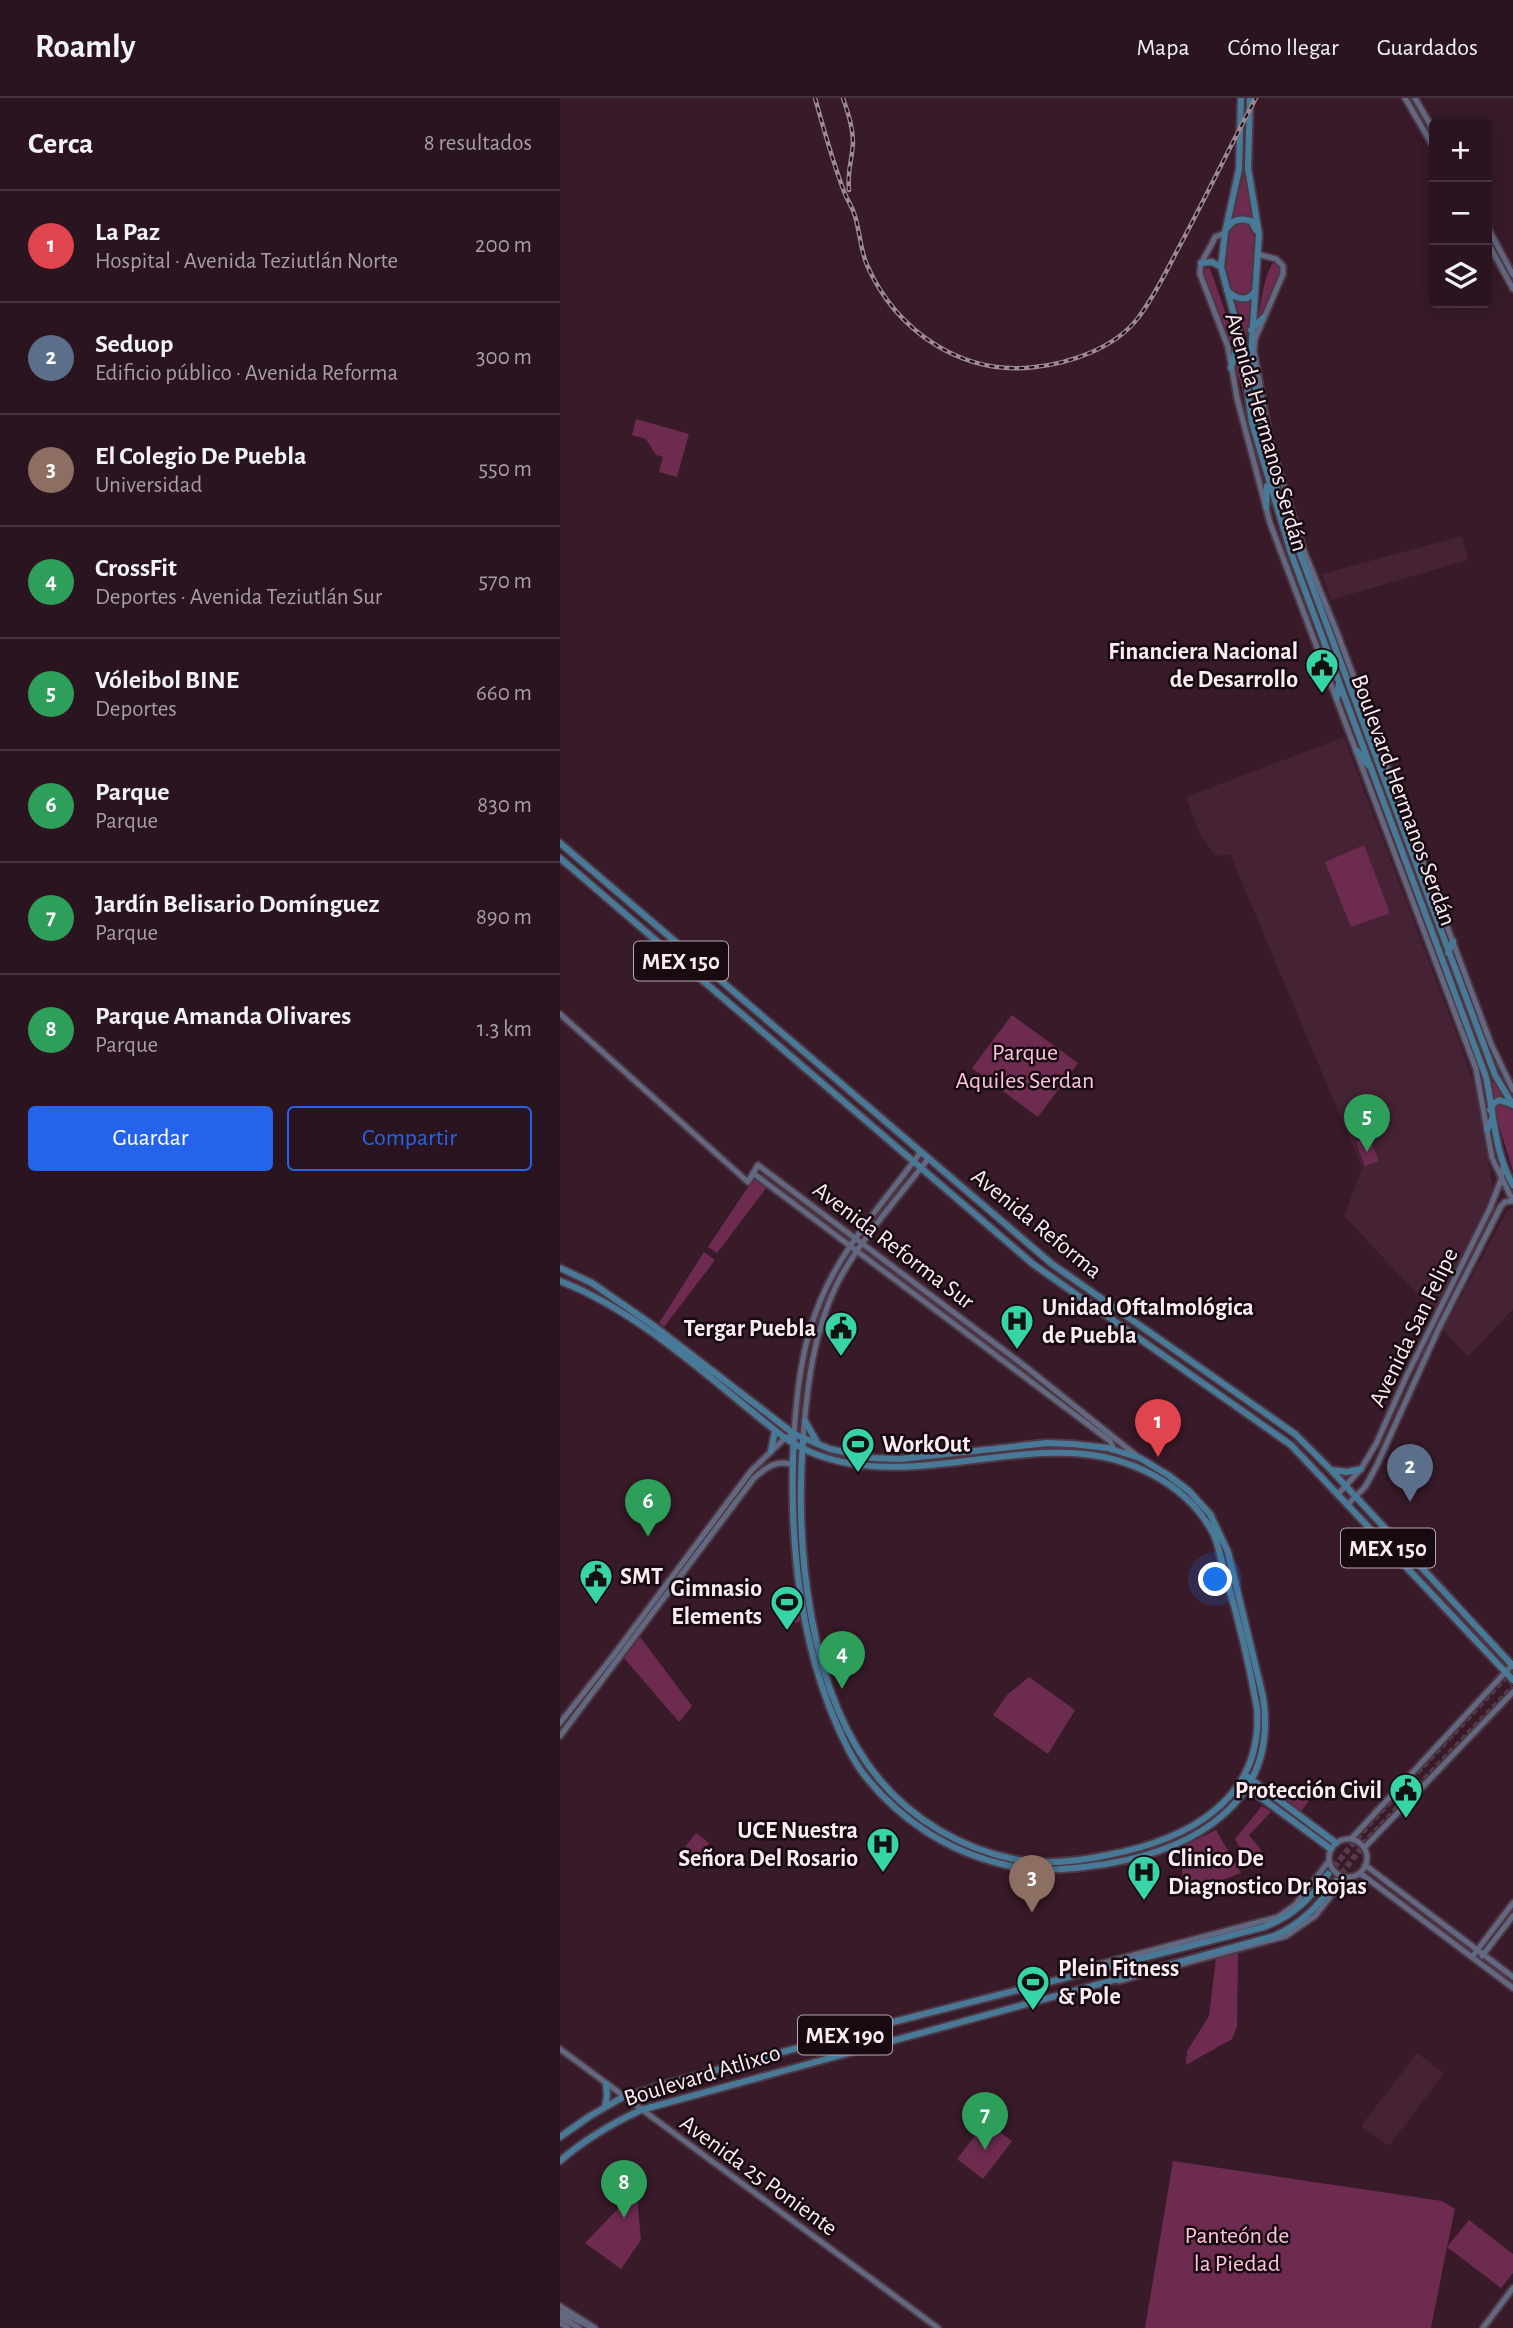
<!DOCTYPE html>
<html lang="es">
<meta charset="utf-8">
<style>
body{margin:0;font-family:"Alegreya Sans",sans-serif;background:#321d28;color:#f1f3f6}
.controls{position:absolute;right:21px;top:21px;display:grid;overflow:hidden;border-radius:7px;box-shadow:0 4px 18px #0003}
.controls button{width:63px;height:63px;display:grid;place-items:center;padding:0;border:0;border-bottom:2px solid #46333d;background:#2a141f;color:#f1f3f6;font:35px sans-serif}
.you{position:absolute;left:656px;top:1482px;width:24px;height:24px;margin:-18px;border:5px solid #fff;border-radius:50%;background:#1a73e8;box-shadow:0 0 0 10px #1a73e833}
.badge{display:grid;place-items:center;width:46px;height:46px;border-radius:50%;background:#2563eb;color:#fff;font-size:23px;font-weight:700}
.pin{position:absolute;translate:-50% -58px;filter:drop-shadow(0 2px 4px #0008)}
.pin::after{content:'';position:absolute;top:37px;width:24px;height:21px;background:inherit;clip-path:polygon(0 0,100% 0,50% 100%)}
.list{margin:0;padding:0;list-style:none}
h2{display:flex;justify-content:space-between;align-items:center;height:91px;margin:0;padding:0 28px;font-size:30px}
h2 small{font-size:23px;font-weight:400;color:#a59ea4}
.list li{display:grid;grid-template-columns:46px 1fr auto;gap:21px;align-items:center;box-sizing:border-box;height:112px;padding:0 28px;border-top:2px solid #46333d}
.list b{display:block;font-size:26px;white-space:nowrap}
.list p{margin:0;font-size:23px;white-space:nowrap;color:#a59ea4}
.list em{font-size:23px;font-style:normal;color:#a59ea4}
.actions{display:flex;gap:14px;padding:21px 28px}
.actions a{flex:1;padding:16px 0;border:2px solid #2563eb;border-radius:7px;text-align:center;font-size:24px;color:#2563eb}
.actions .main{background:#2563eb;color:#fff}
.icon{flex:none;width:38px;height:38px;fill:none;stroke:currentColor;stroke-width:2;stroke-linecap:round;stroke-linejoin:round}
.map{position:relative;flex:none;width:953px;height:2230px;overflow:hidden}
header{display:flex;align-items:center;gap:42px;box-sizing:border-box;height:98px;padding:0 35px;background:#2a141f;border-bottom:2px solid #46333d}
header strong{font-size:33px}
nav{display:flex;gap:38px;margin-inline-start:auto;font-size:24px}
main{display:flex}
aside{flex:1;background:#2a141f}
.map>svg:first-child{display:block}
</style>
<header>
<strong>Roamly</strong>
<nav><a>Mapa</a><a>Cómo llegar</a><a>Guardados</a></nav>
</header>
<main>
<aside>
<h2>Cerca<small>8 resultados</small></h2>
<ul class="list">
<li><span class="badge" style="background:#e0444e">1</span><div><b>La Paz</b><p>Hospital · Avenida Teziutlán Norte</p></div><em>200 m</em></li>
<li><span class="badge" style="background:#5c6f8a">2</span><div><b>Seduop</b><p>Edificio público · Avenida Reforma</p></div><em>300 m</em></li>
<li><span class="badge" style="background:#8d6e63">3</span><div><b>El Colegio De Puebla</b><p>Universidad</p></div><em>550 m</em></li>
<li><span class="badge" style="background:#2e9e5b">4</span><div><b>CrossFit</b><p>Deportes · Avenida Teziutlán Sur</p></div><em>570 m</em></li>
<li><span class="badge" style="background:#2e9e5b">5</span><div><b>Vóleibol BINE</b><p>Deportes</p></div><em>660 m</em></li>
<li><span class="badge" style="background:#2e9e5b">6</span><div><b>Parque</b><p>Parque</p></div><em>830 m</em></li>
<li><span class="badge" style="background:#2e9e5b">7</span><div><b>Jardín Belisario Domínguez</b><p>Parque</p></div><em>890 m</em></li>
<li><span class="badge" style="background:#2e9e5b">8</span><div><b>Parque Amanda Olivares</b><p>Parque</p></div><em>1.3 km</em></li>
</ul>
<div class="actions"><a class="main">Guardar</a><a>Compartir</a></div>
</aside>
<div class="map">
<svg width="953" height="2230" viewBox="0 0 953 2230">
<rect width="100%" height="100%" fill="#381a29"/>
<path fill="#462235" d="M902,438L908,462L771,502L762,476Z
M784,639L901,948L915,990L933,1091L875,1215L784,1118L802,1070L670,756L656,758L641,739L626,699Z
M953,1110V1211L908,1259L883,1232L947,1113Z
M857,1955L884,1975L829,2048L801,2028Z"/>
<path fill="#6e2b50" d="M685,69L696,156L695,182L686,239L666,171L668,137Z
M714,164L722,169L697,245L698,270L696,269C694,250 701,176 714,164Z
M650,170L675,243L687,304L644,177V171Z
M76,321L129,336L117,379L99,374L103,359L96,357L86,341L72,337Z
M804,747L830,815L791,829L765,764Z
M452,917L518,965L478,1019L412,970Z
M936,983L953,1012V1073L938,1024L931,985Z
M809,1039L819,1063L805,1068L796,1044Z
M194,1080L207,1089L157,1155L148,1149Z
M144,1154L155,1162L104,1229L99,1225Z
M232,1498L238,1499L243,1522L236,1525L226,1523L221,1513L225,1502Z
M80,1539L132,1608L119,1624L64,1560Z
M469,1579L515,1612L488,1656L433,1617L447,1597Z
M737,1687L752,1699L741,1713L726,1701Z
M702,1708L711,1714L689,1737L704,1756L688,1770L677,1751L680,1750L675,1741Z
M656,1732L681,1775L625,1796L619,1750Z
M136,1735L149,1745L132,1768L118,1758Z
M678,1855L677,1929L672,1941L626,1967L627,1953L649,1918L656,1860Z
M426,2023L452,2043L423,2081L397,2061Z
M613,2063L882,2103L895,2111L887,2149L909,2122L953,2156V2175L941,2190L887,2149L871,2230H585Z
M73,2095L77,2098L81,2142L61,2171L25,2145Z"/>
<g fill="none" stroke-linecap="round" stroke-linejoin="round">
<path stroke="#563a47" stroke-width="6" stroke-dasharray="6 3" stroke-linecap="butt" d="M768,1776L810,1725L953,1571
M776,1783L808,1741L953,1589"/>
<defs>
<path id="secondary" d="M845,0L874,50
M855,0L874,33
M927,128L953,177
M665,135L655,139C650,152 639,163 640,176L668,249L677,300L710,425L916,971L932,1060L953,1103
M927,143L953,191
M697,156L716,161L723,168V176L695,241L694,253L710,343L744,453L778,537L931,946L953,992
M0,916L188,1084L198,1067L466,1269L577,1358
M193,1075L550,1343L553,1349L552,1352
M243,1341C247,1289 253,1236 276,1188C297,1145 338,1100 368,1061
M778,1396L801,1371L816,1346L846,1279L930,1110L941,1082L943,1069
M787,1407L805,1389L816,1369L879,1230L941,1108L945,1104L953,1103
M0,1625L53,1558L191,1373L225,1340L234,1336C237,1292 242,1247 259,1206C281,1150 325,1103 360,1055
M0,1638L194,1380C206,1370 216,1361 233,1367
M769 1760a19 19 0 1 1 38 0a19 19 0 1 1-38 0Z
M791,1741L953,1566
M804,1750L953,1594
M805,1767L953,1879
M800,1775L953,1890
M922,1858L953,1818
M912,1859L953,1805
M512,1878L532,1868L718,1819L735,1807L769,1763
M559,1883L726,1838L755,1818L786,1779
M0,1951L378,2230
M0,2208L35,2230
M0,2214L29,2228
M0,2219L19,2230
M0,2225L8,2230
M923,2230L953,2190"/>
<path id="primary" d="M681,0L679,71L665,135L661,169L680,239L692,325L731,455L926,979C934,1016 934,1054 953,1087
M690,0L688,70L699,136L691,257L701,327L720,401L732,434L935,977L953,1007
M667,130C674,121 680,120 691,123L696,132
M641,165L652,164L661,169
M667,192C675,201 688,205 695,193
M691,232L703,220
M671,270L678,244
M706,409L707,388
M777,599L779,584
M797,653L809,668
M851,735L852,747
M0,745L492,1166L735,1336L771,1372L953,1568
M0,760L473,1166L731,1347L953,1582
M874,793L876,813
M888,855L893,843
M930,1012L934,1005L939,1002L951,1006
M927,1032L932,1021
M0,1170L32,1185L94,1228L234,1336L270,1351L312,1360L340,1361L487,1345L512,1346L548,1350L580,1360L608,1377L629,1393L650,1416L668,1454L703,1599C719,1703 636,1751 546,1766C512,1771 480,1775 446,1767C388,1754 338,1721 302,1674C288,1654 278,1630 269,1608C236,1521 229,1428 234,1336
M0,1183C83,1215 155,1286 225,1340C270,1371 326,1372 379,1366C423,1362 467,1353 511,1355C566,1357 626,1384 653,1435C659,1447 661,1462 665,1476C678,1519 689,1565 697,1610C704,1703 626,1742 548,1757C516,1764 484,1767 453,1761C401,1750 353,1722 319,1681C248,1596 235,1447 243,1341
M245,1323L258,1346
M211,1353L215,1333
M772,1372L787,1374L801,1371
M688,1679L776,1745
M685,1688L771,1751
M45,2009L47,1998L46,1986
M0,2039L30,2018L63,1999L109,1985L333,1924L704,1829C733,1818 750,1801 768,1776
M0,2063C25,2041 51,2026 81,2012L714,1838C742,1826 759,1807 776,1783"/>
</defs>
<use href="#secondary" stroke="#4e3744" stroke-width="9"/>
<use href="#primary" stroke="#4e3744" stroke-width="10"/>
<use href="#secondary" stroke="#616880" stroke-width="5"/>
<use href="#primary" stroke="#487997" stroke-width="6"/>
<defs>
<path id="rail" d="M255,0C264,32 273,65 285,96C288,103 292,109 294,115C300,132 300,151 307,167C336,233 402,278 475,269C511,265 555,250 578,220C594,199 606,174 618,151C645,101 669,50 696,0
M283,0C288,15 293,29 293,45C292,62 287,74 289,92"/>
</defs>
<use href="#rail" stroke="#9f8893" stroke-width="4.5"/>
<use href="#rail" stroke="#170a10" stroke-width="2" stroke-dasharray="5" stroke-linecap="butt"/>
</g>
<defs>
<symbol id="civic-pin" viewBox="-11 -11 22 30"><path d="M0 17L-7.5 6A9.5 9.5 0 1 1 7.5 6Z" fill="#36d4a7" stroke="#170a10"/><path d="M-.6-6.5H3V-4.5H.6V-3L4-1V1h2V6H-6V1h2V-1L-.6-3ZM-1.2 2.5V6h2.4V2.5Z" fill="#111"/></symbol>
<symbol id="hospital-pin" viewBox="-11 -11 22 30"><path d="M0 17L-7.5 6A9.5 9.5 0 1 1 7.5 6Z" fill="#36d4a7" stroke="#170a10"/><path d="M-5-5h3v3.5h4V-5h3V5h-3V1.5h-4V5h-3Z" fill="#111"/></symbol>
<symbol id="stadium-pin" viewBox="-11 -11 22 30"><path d="M0 17L-7.5 6A9.5 9.5 0 1 1 7.5 6Z" fill="#36d4a7" stroke="#170a10"/><path d="M0-5a6.5 5 0 1 0 0 10a6.5 5 0 1 0 0-10ZM-3.5-1.8h7v3.6h-7Z" fill="#111"/></symbol>
</defs>
<g fill-rule="evenodd">
<use href="#civic-pin" x="743" y="548" width="38" height="52"/>
<use href="#hospital-pin" x="438" y="1204" width="38" height="52"/>
<use href="#civic-pin" x="262" y="1211" width="38" height="52"/>
<use href="#stadium-pin" x="279" y="1327" width="38" height="52"/>
<use href="#civic-pin" x="17" y="1459" width="38" height="52"/>
<use href="#stadium-pin" x="208" y="1485" width="38" height="52"/>
<use href="#civic-pin" x="827" y="1673" width="38" height="52"/>
<use href="#hospital-pin" x="304" y="1727" width="38" height="52"/>
<use href="#hospital-pin" x="565" y="1755" width="38" height="52"/>
<use href="#stadium-pin" x="454" y="1865" width="38" height="52"/>
</g>
<g text-anchor="middle" stroke-width="5" stroke-linejoin="round" paint-order="stroke">
<g fill="#170a10" stroke="#b8a8b0" stroke-width="2">
<rect x="74" y="843.5" width="94" height="39" rx="5"/>
<rect x="781" y="1430.5" width="94" height="39" rx="5"/>
<rect x="238" y="1917.5" width="94" height="39" rx="5"/>
</g>
<g font-size="23" font-weight="bold" fill="#fdecf4">
<text x="121" y="871">MEX 150</text>
<text x="828" y="1458">MEX 150</text>
<text x="285" y="1945">MEX 190</text>
</g>
<g font-size="24" fill="#fdecf4" stroke="#170a10">
<text transform="translate(707 334) rotate(74)" y="8">Avenida Hermanos Serdán</text>
<text transform="translate(844 702) rotate(70)" y="8">Boulevard Hermanos Serdán</text>
<text transform="translate(477 1125) rotate(39)" y="8">Avenida Reforma</text>
<text transform="translate(334 1147) rotate(37)" y="8">Avenida Reforma Sur</text>
<text transform="translate(853 1229) rotate(-64)" y="8">Avenida San Felipe</text>
<text transform="translate(142 1977) rotate(-17)" y="8">Boulevard Atlixco</text>
<text transform="translate(199 2077) rotate(36)" y="8">Avenida 25 Poniente</text>
</g>
<g font-size="24" font-weight="bold" fill="#fdecf4" stroke="#170a10" text-anchor="end">
<text x="738" y="561">Financiera Nacional<tspan x="738" dy="28">de Desarrollo</tspan></text>
<text x="482" y="1217" text-anchor="start">Unidad Oftalmológica<tspan x="482" dy="28">de Puebla</tspan></text>
<text x="256" y="1238">Tergar Puebla</text>
<text x="322" y="1354" text-anchor="start">WorkOut</text>
<text x="60" y="1486" text-anchor="start">SMT</text>
<text x="202" y="1498">Gimnasio<tspan x="202" dy="28">Elements</tspan></text>
<text x="822" y="1700">Protección Civil</text>
<text x="298" y="1740">UCE Nuestra<tspan x="298" dy="28">Señora Del Rosario</tspan></text>
<text x="608" y="1768" text-anchor="start">Clinico De<tspan x="608" dy="28">Diagnostico Dr Rojas</tspan></text>
<text x="498" y="1878" text-anchor="start">Plein Fitness<tspan x="498" dy="28">&amp; Pole</tspan></text>
</g>
<g font-size="24" fill="#fec2df" stroke="#170a10">
<text x="465" y="962">Parque<tspan x="465" dy="28">Aquiles Serdan</tspan></text>
<text x="677" y="2145">Panteón de<tspan x="677" dy="28">la Piedad</tspan></text>
</g>
</g>
</svg>
<div class="controls">
<button>+</button>
<button>−</button>
<button><svg class="icon" aria-label="layers" viewBox="0 0 24 24"><path d="M12 4l9 5-9 5-9-5zM3 14l9 5 9-5"/></svg></button>
</div>
<div class="you"></div>
<div class="pin badge" style="left:598px;top:1359px;background:#e0444e">1</div>
<div class="pin badge" style="left:850px;top:1404px;background:#5c6f8a">2</div>
<div class="pin badge" style="left:472px;top:1815px;background:#8d6e63">3</div>
<div class="pin badge" style="left:282px;top:1591px;background:#2e9e5b">4</div>
<div class="pin badge" style="left:807px;top:1054px;background:#2e9e5b">5</div>
<div class="pin badge" style="left:88px;top:1439px;background:#2e9e5b">6</div>
<div class="pin badge" style="left:425px;top:2052px;background:#2e9e5b">7</div>
<div class="pin badge" style="left:64px;top:2120px;background:#2e9e5b">8</div>
</div>
</main>
